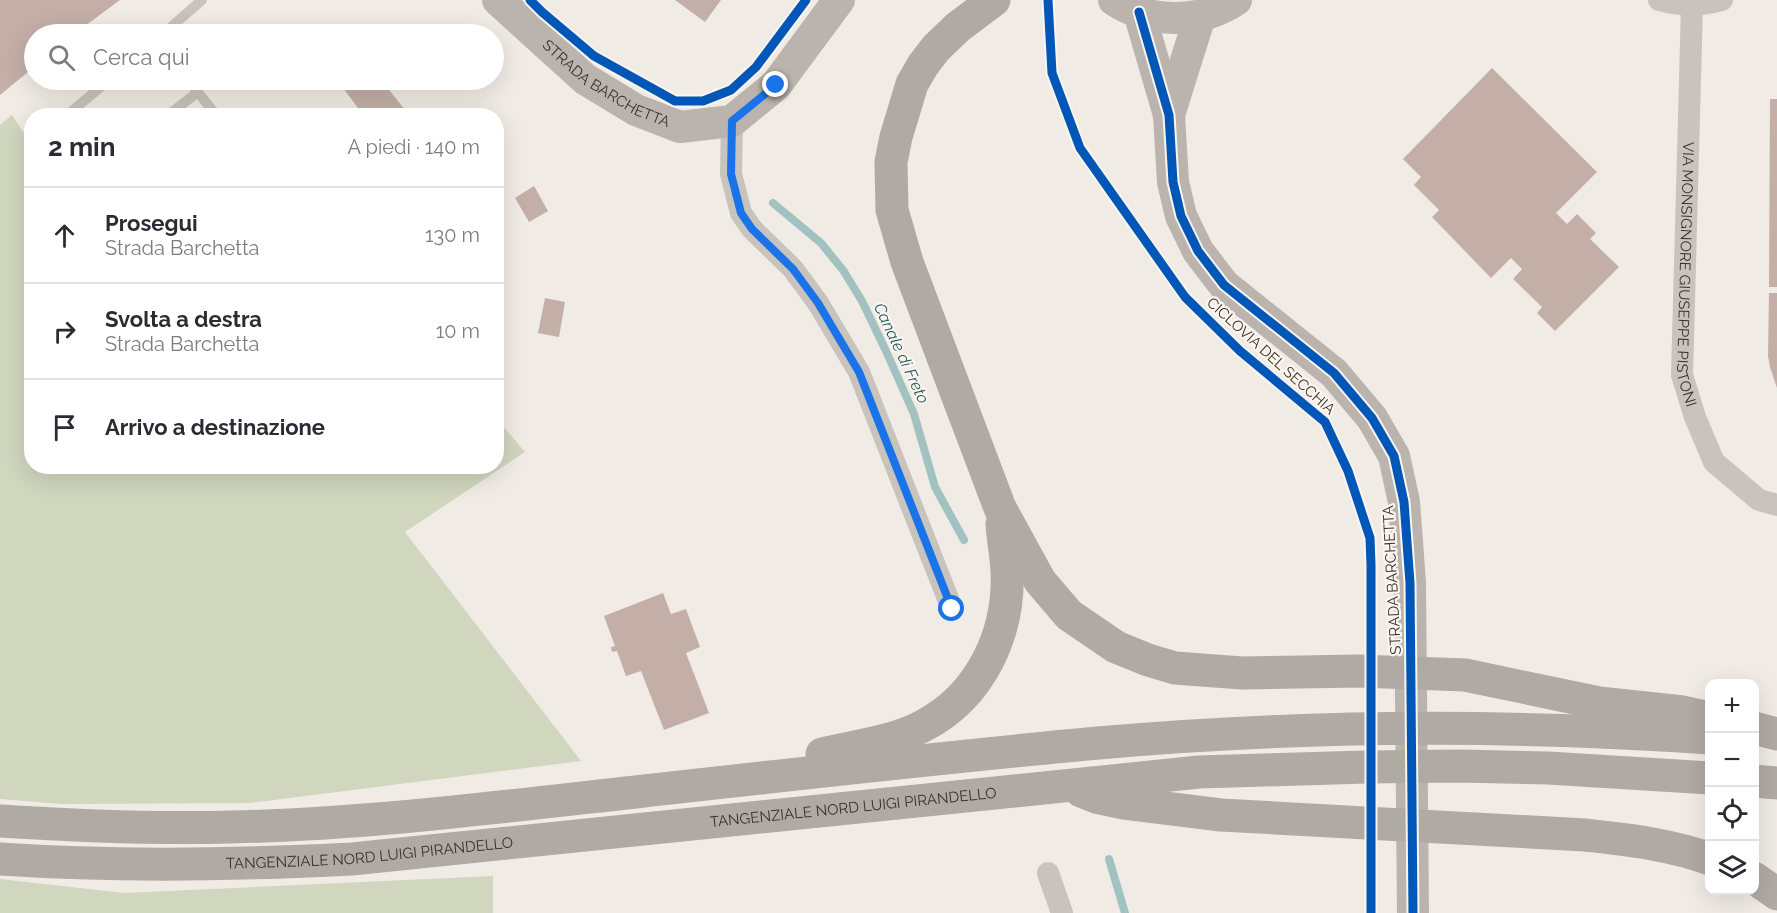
<!DOCTYPE html>
<html lang="it">
<meta charset="utf-8">
<style>
body{margin:0;font-family:Raleway,sans-serif;background:#f7f7f7;color:#2b2b33}
.controls{position:absolute;right:18px;bottom:18px;display:grid;overflow:hidden;border-radius:12px;box-shadow:0 6px 24px #0002}
.controls button{width:54px;height:54px;display:grid;place-items:center;padding:0;border:0;border-bottom:2px solid #e1e1e2;background:#fff;color:#2b2b33;font:30px sans-serif}
.stop{position:absolute;width:18px;height:18px;margin:-14px;border:4px solid #1a73e8;border-radius:50%;background:#fff}
.stop.end{background:#1a73e8;border-color:#fff;box-shadow:0 2px 6px #0008}
.list{margin:0;padding:0;list-style:none}
h2{display:flex;justify-content:space-between;align-items:center;height:78px;margin:0;padding:0 24px;font-size:26px}
h2 small{font-size:20px;font-weight:400;color:#7c7c81}
.list li{display:grid;grid-template-columns:39px 1fr auto;gap:18px;align-items:center;box-sizing:border-box;height:96px;padding:0 24px;border-top:2px solid #e1e1e2}
.list b{display:block;font-size:22px;white-space:nowrap}
.list p{margin:0;font-size:20px;white-space:nowrap;color:#7c7c81}
.list em{font-size:20px;font-style:normal;color:#7c7c81}
.icon{flex:none;width:33px;height:33px;fill:none;stroke:currentColor;stroke-width:2;stroke-linecap:round;stroke-linejoin:round}
.map{position:relative;flex:none;width:1777px;height:913px;overflow:hidden}
.search{position:absolute;background:#fff;box-shadow:0 6px 24px #0002;left:24px;top:24px;width:480px;height:66px;display:flex;align-items:center;gap:15px;box-sizing:border-box;padding:0 21px;border-radius:33px;color:#7c7c81;font-size:22px}
.panel{position:absolute;background:#fff;box-shadow:0 6px 24px #0002;left:24px;top:108px;width:480px;height:366px;border-radius:24px}
.map>svg:first-child{display:block}
</style>
<div class="map">
<svg width="1777" height="913" viewBox="0 0 1777 913">
<rect width="100%" height="100%" fill="#f0ebe5"/>
<path fill="#d1d6bf" d="M12,115L31,144L32,466H496L497,419L525,452L405,532L581,761L250,803L62,804L0,799V125Z
M493,876V913H0V879L124,893Z"/>
<g fill="none" stroke-linecap="round" stroke-linejoin="round">
<path stroke="#a1c2c1" stroke-width="8" d="M773,203L821,243L843,270L862,301L886,351L914,414L935,487L964,540
M1109,859L1125,913"/>
</g>
<path fill="#c3afa7" d="M0,0H120L74,34H34V67L0,95Z
M675,0H721L705,22Z
M1492,68L1597,172L1556,213L1567,224L1577,214L1596,233L1590,239L1619,267L1555,331L1537,313L1542,307L1513,279L1522,269L1511,258L1491,278L1432,217L1439,210L1414,185L1421,177L1403,159Z
M325,80H381L410,116H364L340,84L333,89Z
M1770,99H1777V287H1769Z
M534,186L548,211L529,222L515,198Z
M1769,293H1777V388L1770,367L1768,356Z
M545,298L565,302L559,337L538,333Z
M663,593L671,614L686,609L700,647L686,653L709,713L664,730L641,671L626,676L617,651L612,652L611,647L615,646L604,616Z"/>
<g fill="none" stroke-linecap="round" stroke-linejoin="round">
<path stroke="#c9c3be" stroke-width="10" d="M163,34L202,0
M188,80L217,116
M66,116L109,80
M167,116L198,92"/>
<g stroke="#c9c3be" stroke-width="22">
<path d="M1659,0C1680,6 1701,6 1722,0"/>
<path id="s1" d="M1692,5L1682,375L1695,417L1714,462L1759,500L1777,505"/>
<path d="M732,121L731,174L741,213L752,229L793,269L818,303L859,372L952,609"/>
<path d="M1048,873L1062,913"/>
</g>
<g stroke="#bab3ae" stroke-width="32">
<path id="s2" d="M498,0L585,79L636,110L680,127L732,121L776,85L839,0"/>
<path d="M1114,0C1150,24 1200,24 1236,0"/>
<path d="M1139,12L1169,115L1173,182L1181,216L1198,251L1224,285L1334,373L1372,418L1394,456L1404,502L1410,583L1413,913"/>
<path d="M1169,115L1200,16"/>
</g>
<g stroke="#afaaa4" stroke-width="33">
<path d="M994,0L958,27L936,48L923,65L912,84L896,137L891,162L892,210L907,262L1000,508L1040,581L1069,615L1116,647L1148,660L1175,668L1242,673L1359,671L1465,675L1599,703L1683,712L1710,718"/>
<path d="M1754,728L1777,734"/>
<path d="M822,754C855,746 893,742 923,726C981,696 1010,633 1007,570C1006,555 1003,539 1002,524"/>
<path d="M1754,781L1777,783"/>
<path d="M1081,791L1096,797L1124,803L1221,815L1585,835C1628,840 1669,844 1710,859"/>
<path d="M0,821C77,826 155,829 232,827C370,824 507,806 644,791C796,774 947,757 1098,743C1301,725 1506,724 1710,738"/>
<path id="s3" d="M0,859C117,867 234,865 352,859L1199,772L1366,767L1460,766L1548,768L1710,778"/>
<path d="M1754,878L1777,894"/>
</g>
<defs>
<path id="cycleway" d="M530,0L542,12L594,56L675,101H703L731,90L756,67L806,0
M1048,0L1052,73L1080,148L1185,297L1240,351L1325,422L1348,471L1370,538L1371,565V913
M1139,12L1169,115L1173,182L1181,216L1198,251L1224,285L1334,373L1372,418L1394,456L1404,502L1410,583L1413,913"/>
</defs>
<use href="#cycleway" stroke="#fbf5ee" stroke-width="13"/>
<use href="#cycleway" stroke="#0057b8" stroke-width="9"/>
</g>
<g fill="none" stroke-linecap="round" stroke-linejoin="round">
<path stroke="#1a73e8" stroke-width="8" d="M776,85L732,121L731,174L741,213L752,229L793,269L818,303L859,372L952,609"/>
</g>
<g text-anchor="middle" stroke-width="4.5" stroke-linejoin="round" paint-order="stroke">
<g font-size="15" fill="#3b302b" stroke="#fbf5ee">
<text dy="5" stroke="none"><textPath href="#s2" startOffset="138">STRADA BARCHETTA</textPath></text>
<text dy="5" stroke="none"><textPath href="#s1" startOffset="270">VIA MONSIGNORE GIUSEPPE PISTONI</textPath></text>
<text transform="translate(1271 356) rotate(42)" y="5">CICLOVIA DEL SECCHIA</text>
<text transform="translate(1392 580) rotate(-93)" y="5">STRADA BARCHETTA</text>
<text dy="5" stroke="none"><textPath href="#s3" startOffset="856">TANGENZIALE NORD LUIGI PIRANDELLO</textPath></text>
<text dy="5" stroke="none"><textPath href="#s3" startOffset="370">TANGENZIALE NORD LUIGI PIRANDELLO</textPath></text>
</g>
<g font-size="16" font-style="italic" fill="#1f5a5e" stroke="#fbf5ee">
<text transform="translate(902 353) rotate(65)" y="6">Canale di Freto</text>
</g>
</g>
</svg>
<div class="controls">
<button>+</button>
<button>−</button>
<button><svg class="icon" aria-label="locate" viewBox="0 0 24 24"><circle cx="12" cy="12" r="6"/><path d="M12 2v4M12 18v4M2 12h4M18 12h4"/></svg></button>
<button><svg class="icon" aria-label="layers" viewBox="0 0 24 24"><path d="M12 4l9 5-9 5-9-5zM3 14l9 5 9-5"/></svg></button>
</div>
<div class="stop" style="left:952px;top:609px"></div>
<div class="stop end" style="left:776px;top:85px"></div>
<div class="search"><svg class="icon" aria-label="search" viewBox="0 0 24 24"><circle cx="10" cy="10" r="6"/><path d="M15 15l6 6"/></svg>Cerca qui</div>
<section class="panel">
<h2>2 min<small>A piedi · 140 m</small></h2>
<ul class="list">
<li><svg class="icon" aria-label="ahead" viewBox="0 0 24 24"><path d="M12 20V5M6 11l6-6 6 6"/></svg><div><b>Prosegui</b><p>Strada Barchetta</p></div><em>130 m</em></li>
<li><svg class="icon" aria-label="right" viewBox="0 0 24 24"><path d="M7 20v-9h11M14 6l5 5-5 5"/></svg><div><b>Svolta a destra</b><p>Strada Barchetta</p></div><em>10 m</em></li>
<li><svg class="icon" aria-label="arrive" viewBox="0 0 24 24"><path d="M6 21V4h12l-3 4 3 4H6"/></svg><div><b>Arrivo a destinazione</b></div></li>
</ul>
</section>
</div>
